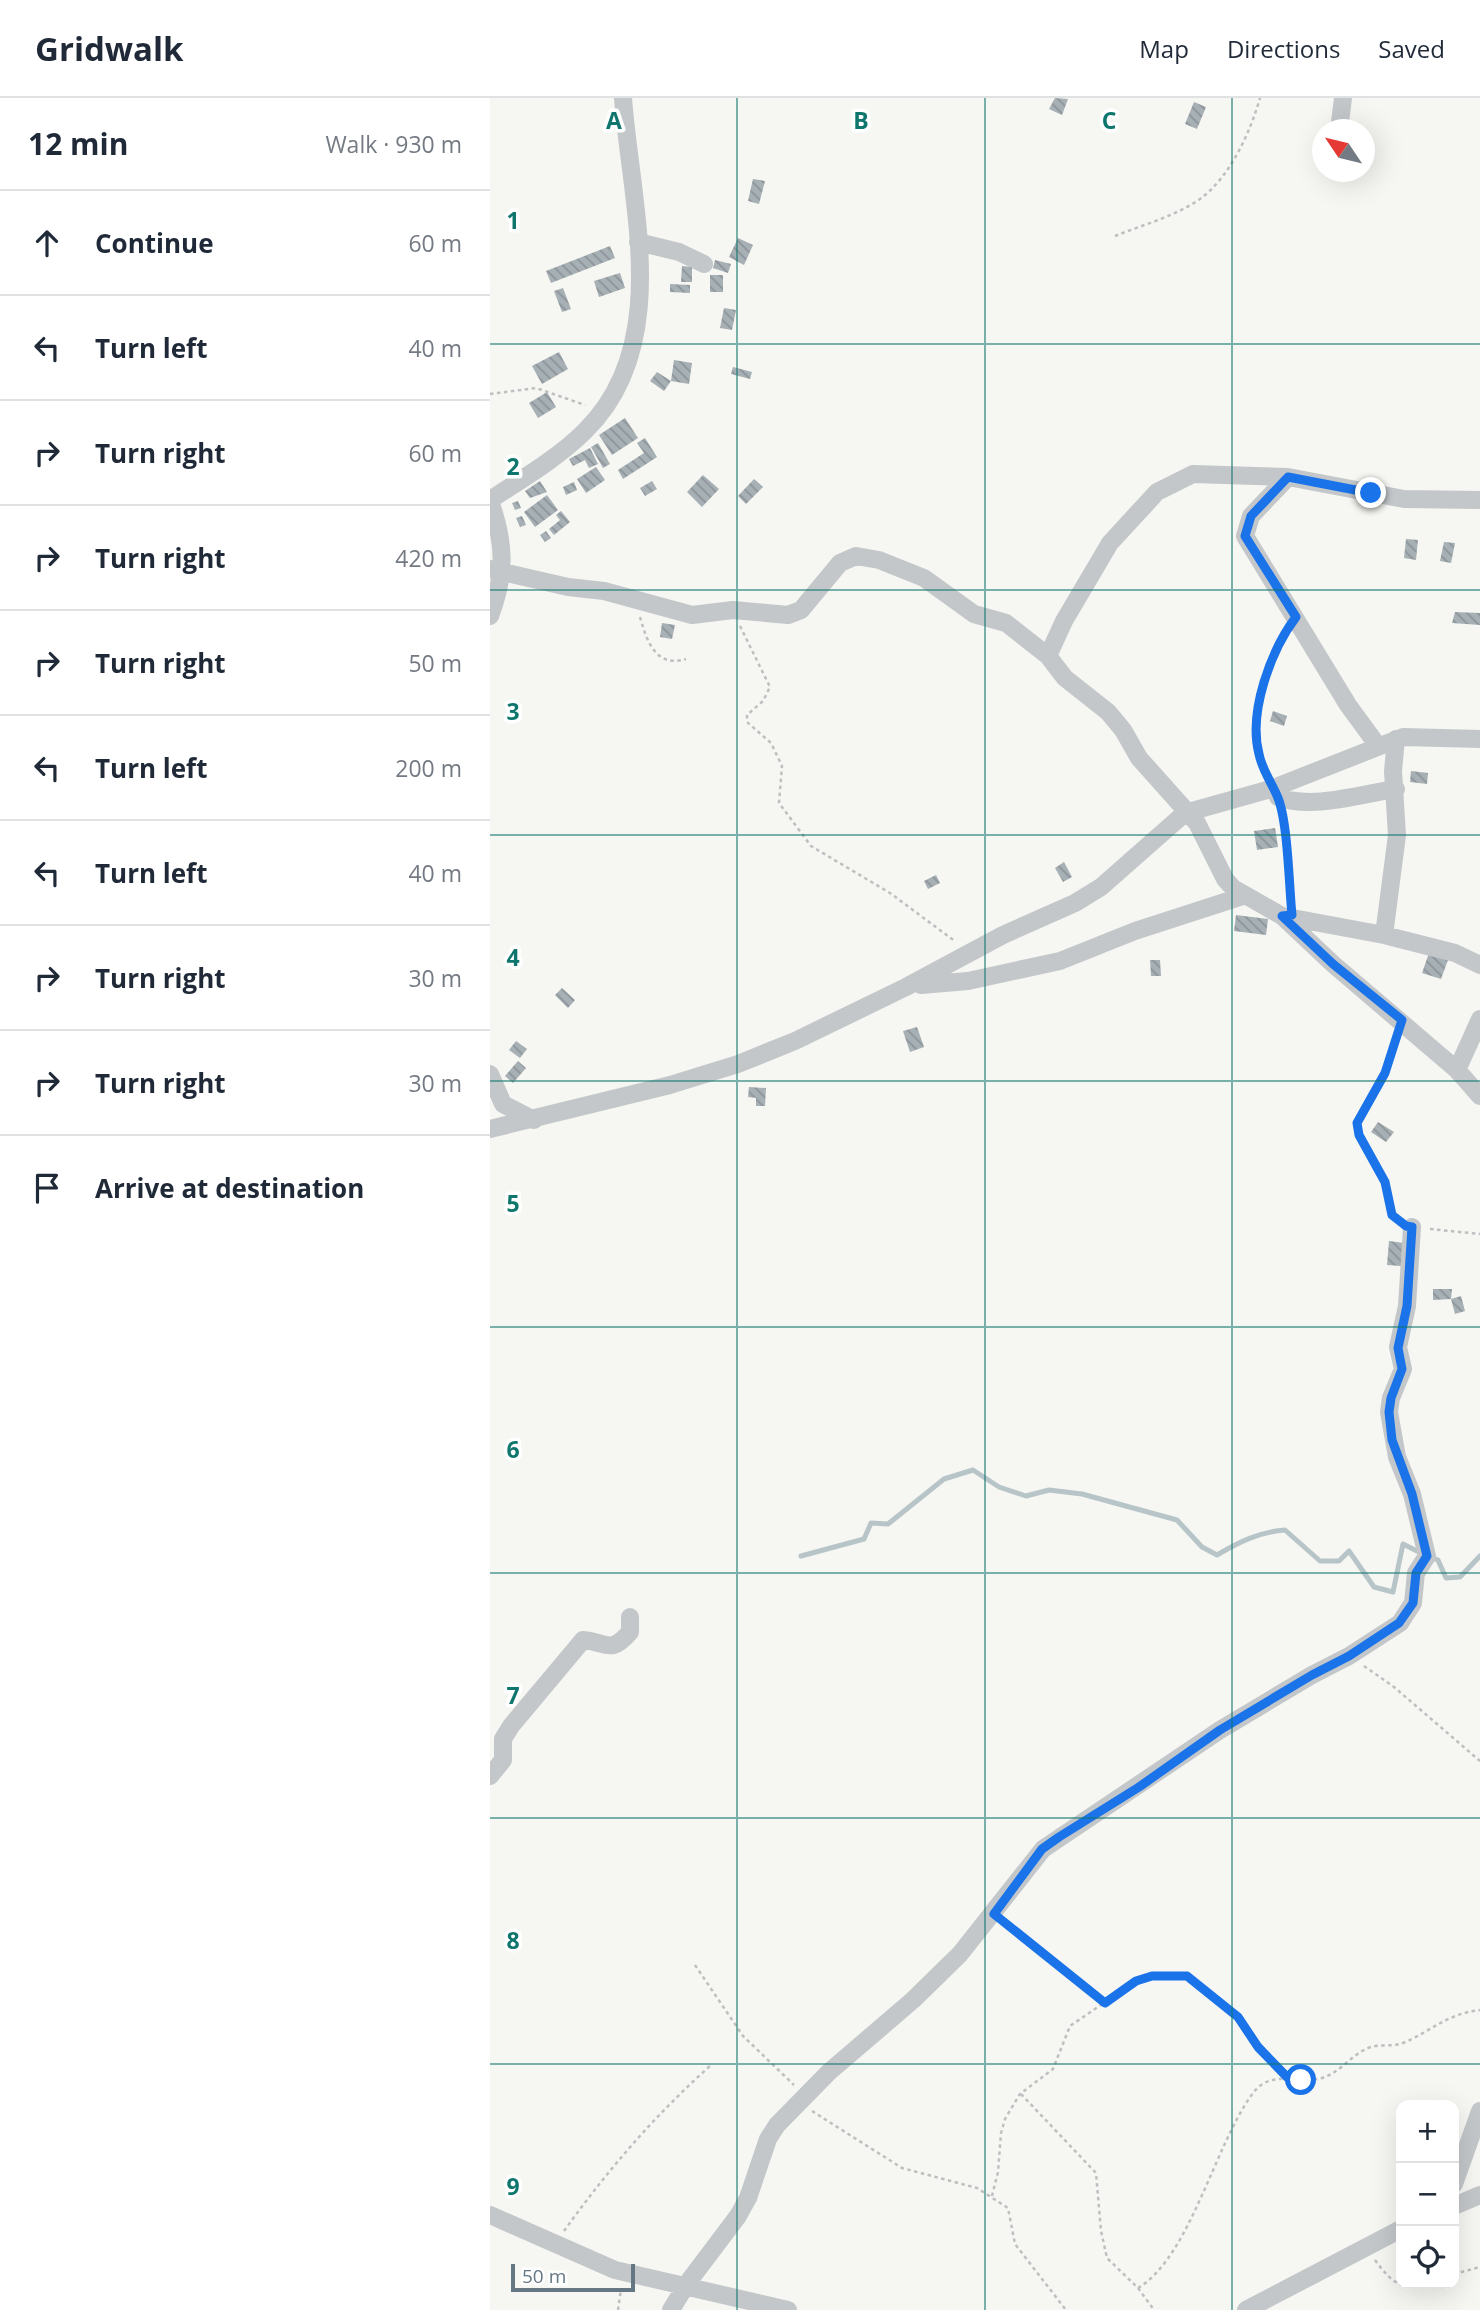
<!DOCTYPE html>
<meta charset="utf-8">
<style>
body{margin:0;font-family:"Open Sans",sans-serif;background:#f6f6f7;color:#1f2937}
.controls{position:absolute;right:21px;bottom:21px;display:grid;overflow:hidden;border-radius:14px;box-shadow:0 7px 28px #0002}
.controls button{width:63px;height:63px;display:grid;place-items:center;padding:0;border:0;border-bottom:2px solid #e0e1e3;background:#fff;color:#1f2937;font:35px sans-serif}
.compass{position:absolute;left:822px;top:21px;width:63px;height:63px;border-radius:50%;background:#fff;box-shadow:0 7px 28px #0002;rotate:305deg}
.scale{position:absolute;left:21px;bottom:18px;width:124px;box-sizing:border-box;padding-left:7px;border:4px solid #657783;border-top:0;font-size:19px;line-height:24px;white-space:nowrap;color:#657783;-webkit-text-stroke:5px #fff;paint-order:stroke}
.stop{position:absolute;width:21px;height:21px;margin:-16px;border:5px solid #1a73e8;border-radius:50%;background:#fff}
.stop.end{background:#1a73e8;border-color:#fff;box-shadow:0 2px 7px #0008}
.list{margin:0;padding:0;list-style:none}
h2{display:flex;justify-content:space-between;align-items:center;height:91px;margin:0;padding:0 28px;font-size:30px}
h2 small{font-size:23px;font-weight:400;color:#747a83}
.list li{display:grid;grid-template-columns:46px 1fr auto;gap:21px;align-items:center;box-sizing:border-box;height:105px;padding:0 28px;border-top:2px solid #e0e1e3}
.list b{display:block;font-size:26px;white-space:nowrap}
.list em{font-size:23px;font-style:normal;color:#747a83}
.icon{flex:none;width:38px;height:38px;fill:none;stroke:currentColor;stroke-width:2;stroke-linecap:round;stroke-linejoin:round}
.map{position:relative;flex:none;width:990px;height:2212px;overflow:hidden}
header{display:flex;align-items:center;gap:42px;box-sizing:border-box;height:98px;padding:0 35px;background:#fff;border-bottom:2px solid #e0e1e3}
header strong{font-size:33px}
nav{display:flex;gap:38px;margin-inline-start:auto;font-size:24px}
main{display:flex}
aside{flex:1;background:#fff}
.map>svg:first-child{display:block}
</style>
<header>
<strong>Gridwalk</strong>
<nav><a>Map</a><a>Directions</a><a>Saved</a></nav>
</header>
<main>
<aside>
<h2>12 min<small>Walk · 930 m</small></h2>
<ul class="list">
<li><svg class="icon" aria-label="ahead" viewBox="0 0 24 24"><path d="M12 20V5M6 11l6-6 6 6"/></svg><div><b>Continue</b></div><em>60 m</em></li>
<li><svg class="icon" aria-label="left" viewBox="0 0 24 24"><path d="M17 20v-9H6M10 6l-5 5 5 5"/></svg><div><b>Turn left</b></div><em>40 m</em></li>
<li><svg class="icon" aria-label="right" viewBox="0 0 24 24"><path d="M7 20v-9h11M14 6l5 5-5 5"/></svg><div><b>Turn right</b></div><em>60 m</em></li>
<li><svg class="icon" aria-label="right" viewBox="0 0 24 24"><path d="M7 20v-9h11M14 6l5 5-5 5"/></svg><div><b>Turn right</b></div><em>420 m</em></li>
<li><svg class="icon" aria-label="right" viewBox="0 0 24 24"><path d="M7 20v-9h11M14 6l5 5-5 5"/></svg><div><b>Turn right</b></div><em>50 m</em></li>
<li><svg class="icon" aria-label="left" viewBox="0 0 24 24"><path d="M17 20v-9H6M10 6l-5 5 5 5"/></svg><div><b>Turn left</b></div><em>200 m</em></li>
<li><svg class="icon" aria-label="left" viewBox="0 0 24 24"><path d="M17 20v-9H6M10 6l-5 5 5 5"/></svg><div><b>Turn left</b></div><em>40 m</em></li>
<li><svg class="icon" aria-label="right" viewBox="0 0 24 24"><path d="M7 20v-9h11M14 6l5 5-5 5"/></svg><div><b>Turn right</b></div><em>30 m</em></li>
<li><svg class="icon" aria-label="right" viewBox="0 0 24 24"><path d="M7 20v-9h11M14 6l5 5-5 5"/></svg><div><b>Turn right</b></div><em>30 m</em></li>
<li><svg class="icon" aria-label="arrive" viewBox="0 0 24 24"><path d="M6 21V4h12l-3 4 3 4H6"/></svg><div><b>Arrive at destination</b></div></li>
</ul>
</aside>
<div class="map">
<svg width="990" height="2212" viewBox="0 0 990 2212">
<defs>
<pattern id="building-back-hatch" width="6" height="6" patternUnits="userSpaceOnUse" patternTransform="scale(1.75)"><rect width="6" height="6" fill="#a7b0b5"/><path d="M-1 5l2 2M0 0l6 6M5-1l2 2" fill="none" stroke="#8c9499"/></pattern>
</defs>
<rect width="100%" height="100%" fill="#f6f6f2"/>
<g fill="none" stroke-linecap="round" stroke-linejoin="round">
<path stroke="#b8c5c8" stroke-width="5" d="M311,1458L374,1441L381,1425L398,1426L454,1381L483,1372L509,1389L536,1398L559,1392L592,1396L687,1422L712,1449L727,1457C749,1444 769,1434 795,1432L830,1463H849L859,1453L884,1489L903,1494L913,1446L931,1455
M940,1459L948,1462L956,1480L970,1479L990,1458"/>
</g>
<path fill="url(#building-back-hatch)" d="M565,0L578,1L572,17L559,11Z
M704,4L716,9L707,31L695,26Z
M263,81L275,83L269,106L258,103Z
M248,140L263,147L254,167L239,159Z
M120,148L125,160L61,185L56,173Z
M225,162L241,166L238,175L223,170Z
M192,168L202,169V184H191Z
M130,175L135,190L109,199L104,183Z
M220,177H233V194H220Z
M180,186L200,187V195L180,194Z
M73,190L81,211L72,214L64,193Z
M234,210L246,212L242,232L230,230Z
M69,254L78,271L52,286L42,268Z
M184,262L202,265L199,286L181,283Z
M243,269L262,274L260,281L241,276Z
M167,274L181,283L174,293L160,283Z
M57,294L66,309L48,320L39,305Z
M135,320L148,340L122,357L109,337Z
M155,340L167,359L133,381L128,372L154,355L147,345Z
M108,345L120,366L113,370L101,349Z
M100,350L108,366L99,370L95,362L83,368L79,361Z
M106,369L115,382L96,395L87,381Z
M213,377L229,391L212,409L197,394Z
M264,381L273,389L256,406L248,398Z
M50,383L57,394L40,400L35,393Z
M162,383L167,391L155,398L150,390Z
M84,384L87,392L76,397L73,389Z
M57,397L68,412L45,429L34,414Z
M28,403L31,410L25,412L22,405Z
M71,413L80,424L64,437L59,431L70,422L66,417Z
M32,418L36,427L30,429L26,420Z
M56,433L61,440L55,444L50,437Z
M916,441L928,442L926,462L914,460Z
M954,444L965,445L961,465L950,463Z
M965,514L990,515V527L962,525Z
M172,525L185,527L182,541L170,539Z
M783,613L797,618L794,628L780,623Z
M921,673L938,675L937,686L920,684Z
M785,730L788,749L767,752L764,733Z
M574,764L582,779L573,784L565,770Z
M446,777L450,785L438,791L434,783Z
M746,817L778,821L776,837L744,833Z
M939,855L958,862L951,881L932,875Z
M660,862H670L671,878H661Z
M72,890L85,902L78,910L65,897Z
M427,929L434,949L420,954L413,933Z
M26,943L37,951L30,960L19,952Z
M28,963L36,970L23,985L15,978Z
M259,989L276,990L275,1008H266V1000L258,999Z
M888,1024L904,1034L896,1044L881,1034Z
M899,1143L914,1145L911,1168L897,1167Z
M943,1191H962L961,1201L943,1202Z
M971,1198L975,1213L965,1216L961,1201Z"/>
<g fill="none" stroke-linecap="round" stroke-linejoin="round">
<path stroke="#bdbfc1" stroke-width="2.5" stroke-dasharray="3.5 3.5" stroke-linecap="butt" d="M625,138C652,127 686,118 710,101C740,79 760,35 770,0
M0,296L46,290L95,307
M150,519C157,544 166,570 196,561
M250,528L280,589L273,603L257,617V624L281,645L292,668L289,705L321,748L400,795L466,844
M775,675C759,630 771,579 794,537
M791,716L801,804
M906,942L895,975L867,1025C871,1047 890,1064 896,1086C899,1098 899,1113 907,1123
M940,1131L990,1136
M874,1568L904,1589L990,1663
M515,1824L615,1905
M205,1867L253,1938L304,1987
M531,1996L606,2075L611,2133L617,2160L648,2190L664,2212
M322,2013L412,2070L487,2090L518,2110L525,2146L576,2212
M502,2098L508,2074L511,2035L515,2021L530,1996L563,1971L580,1928L646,1883L661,1878H697L748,1919L768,1949L798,1979
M74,2133C117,2073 165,2017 220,1968
M885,2162C900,2182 909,2193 936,2186
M964,2176L990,2169
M648,2190C700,2159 725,2046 763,1995C781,1971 808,1986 832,1980C852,1974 862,1955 881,1949C891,1946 903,1949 913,1945C942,1933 956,1916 990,1912
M128,2212L131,2191"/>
<path stroke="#c3c7ca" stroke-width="18" d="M849,32L853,0
M148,144L189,154L214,166
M798,379L761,418L755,438L858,607L888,648
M0,402C32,381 68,360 95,333C183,247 141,108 133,0
M0,403C15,445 16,476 0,518
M0,471L78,489L114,493L202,517L243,512L298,517L311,512L350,465L366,458L389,462L434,480L484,516L516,525L558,558L575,580L618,614L633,632L649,660L707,725L735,781L743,790L792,818L843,866L967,972L990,998
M558,558L574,523L620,445L667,394L703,376L798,379L914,401L990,402
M788,699C823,712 870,696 906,691
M792,818L894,837L965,855L990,867
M894,837L907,737L903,673L906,641
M431,887L478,883L570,863L645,833L753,798
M967,972L990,921
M0,976L13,1006L44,1022
M0,1031L180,987L248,966L305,943L416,889L513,837L585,805L611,789L695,715L781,691L913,639L990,641
M0,1678L13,1662V1641L21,1628L93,1542C117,1544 120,1557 140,1534V1519
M964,2086L990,2013
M964,2108L990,2097
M0,2117L125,2172L298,2212
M181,2212L196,2187L248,2118L258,2100L278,2041L287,2027L339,1974L423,1902L470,1856L553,1751L730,1632L822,1577L859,1558L910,1525L923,1505L926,1475L937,1458L922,1396L907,1359L899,1314L901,1300L913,1271L908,1249L917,1208L922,1129
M756,2212L911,2131"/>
</g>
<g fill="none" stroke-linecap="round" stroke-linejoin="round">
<path stroke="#1a73e8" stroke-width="9" d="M811,1982L797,1979L768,1949L748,1919L697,1878H662L646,1883L615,1905L504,1816L552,1751L569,1739L649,1689L730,1632L822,1577L859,1558L909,1525L923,1505L926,1475L937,1458L922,1396L902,1342L899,1314L901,1300L912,1271L908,1250L917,1208L922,1129L916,1128L902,1117L895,1084L869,1037L867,1025L895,975L912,922L843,866L792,818L802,817C799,788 798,725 788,700C782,685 772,672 769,656C758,614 781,552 806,519L755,438L761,418L798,379L881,395"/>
</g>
<path fill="none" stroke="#0f766e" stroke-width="2" stroke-opacity="0.55" d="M247,0V2212M495,0V2212M742,0V2212M0,246H990M0,492H990M0,737H990M0,983H990M0,1229H990M0,1475H990M0,1720H990M0,1966H990"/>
<g font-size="23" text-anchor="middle" font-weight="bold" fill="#0f766e" stroke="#fff" stroke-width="7" stroke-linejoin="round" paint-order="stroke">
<text x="124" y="31">A</text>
<text x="371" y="31">B</text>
<text x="619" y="31">C</text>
<text x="23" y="131">1</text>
<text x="23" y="377">2</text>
<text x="23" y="622">3</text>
<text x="23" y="868">4</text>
<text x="23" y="1114">5</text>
<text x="23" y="1360">6</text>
<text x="23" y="1606">7</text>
<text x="23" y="1851">8</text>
<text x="23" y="2097">9</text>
</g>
</svg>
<div class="controls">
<button>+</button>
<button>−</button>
<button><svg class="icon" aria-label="locate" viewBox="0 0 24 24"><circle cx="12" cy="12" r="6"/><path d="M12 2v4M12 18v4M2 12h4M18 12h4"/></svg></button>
</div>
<svg class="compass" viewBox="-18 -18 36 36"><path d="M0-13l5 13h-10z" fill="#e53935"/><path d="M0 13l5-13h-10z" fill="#747a83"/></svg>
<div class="scale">50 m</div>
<div class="stop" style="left:811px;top:1982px"></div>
<div class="stop end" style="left:881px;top:395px"></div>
</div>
</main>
